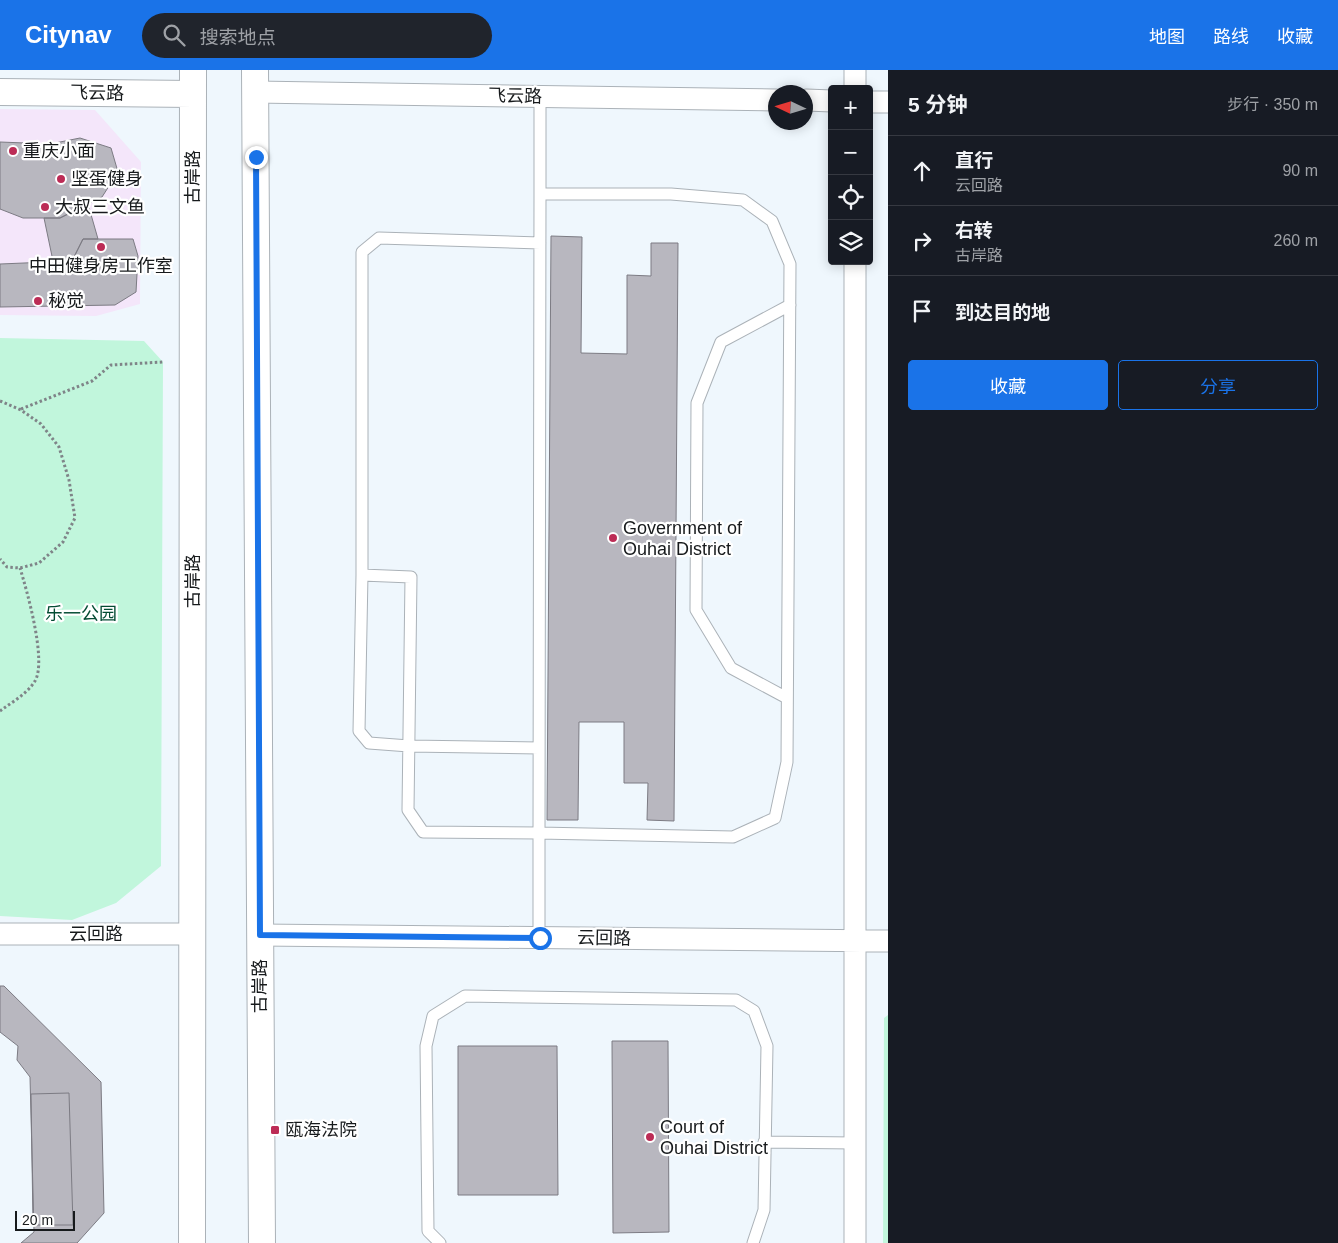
<!DOCTYPE html>
<html lang="zh">
<meta charset="utf-8">
<style>
body{margin:0;font-family:Helvetica,"Noto Sans SC",sans-serif;background:#20242c;color:#f1f3f6}
.controls{position:absolute;right:15px;top:15px;display:grid;overflow:hidden;border-radius:5px;box-shadow:0 2px 12px #0003}
.controls button{width:45px;height:45px;display:grid;place-items:center;padding:0;border:0;border-bottom:1px solid #363941;background:#171b24;color:#f1f3f6;font:25px sans-serif}
.compass{position:absolute;left:768px;top:15px;width:45px;height:45px;border-radius:50%;background:#171b24;box-shadow:0 2px 12px #0003;rotate:274deg}
.scale{position:absolute;left:15px;bottom:12px;width:60px;box-sizing:border-box;padding-left:5px;border:2px solid #171a1c;border-top:0;font-size:14px;line-height:18px;white-space:nowrap;color:#171a1c;-webkit-text-stroke:4px #fff;paint-order:stroke}
.stop{position:absolute;width:15px;height:15px;margin:-11px;border:4px solid #1a73e8;border-radius:50%;background:#fff}
.stop.end{background:#1a73e8;border-color:#fff;box-shadow:0 1px 5px #0008}
.list{margin:0;padding:0;list-style:none}
h2{display:flex;justify-content:space-between;align-items:center;height:65px;margin:0;padding:0 20px;font-size:21px}
h2 small{font-size:16px;font-weight:400;color:#9ea1a6}
.list li{display:grid;grid-template-columns:32px 1fr auto;gap:15px;align-items:center;box-sizing:border-box;height:70px;padding:0 20px;border-top:1px solid #363941}
.list b{display:block;font-size:19px;white-space:nowrap}
.list p{margin:0;font-size:16px;white-space:nowrap;color:#9ea1a6}
.list em{font-size:16px;font-style:normal;color:#9ea1a6}
.actions{display:flex;gap:10px;padding:15px 20px}
.actions a{flex:1;padding:11px 0;border:1px solid #1a73e8;border-radius:5px;text-align:center;font-size:18px;color:#1a73e8}
.actions .main{background:#1a73e8;color:#fff}
.icon{flex:none;width:28px;height:28px;fill:none;stroke:currentColor;stroke-width:2;stroke-linecap:round;stroke-linejoin:round}
.map{position:relative;flex:none;width:888px;height:1173px;overflow:hidden}
header{display:flex;align-items:center;gap:30px;box-sizing:border-box;height:70px;padding:0 25px;background:#1a73e8;color:#fff}
header strong{font-size:24px}
nav{display:flex;gap:28px;margin-inline-start:auto;font-size:18px}
.search{width:350px;height:45px;background:#20242c;display:flex;align-items:center;gap:12px;box-sizing:border-box;padding:0 18px;border-radius:28px;color:#9ea1a6;font-size:19px}
main{display:flex}
aside{flex:1;background:#171b24}
.map>svg:first-child{display:block}
</style>
<header>
<strong>Citynav</strong>
<div class="search"><svg class="icon" aria-label="search" viewBox="0 0 24 24"><circle cx="10" cy="10" r="6"/><path d="M15 15l6 6"/></svg>搜索地点</div>
<nav><a>地图</a><a>路线</a><a>收藏</a></nav>
</header>
<main>
<div class="map">
<svg width="888" height="1173" viewBox="0 0 888 1173">
<rect width="100%" height="100%" fill="#eff7fd"/>
<path fill="#f4e6fa" d="M0,39L95,40L141,92L140,234L96,246L0,245Z"/>
<path fill="#c1f6dc" d="M0,268L144,271L163,292L161,796L116,833L72,850L0,846Z
M888,945V1173H883L884,948Z"/>
<path fill="#b8b7bf" stroke="#7c7b83" d="M80,68L111,78L118,102L102,127L60,148H23L0,139V72L50,74Z
M88,134L98,169H83L72,191H53L44,148H60Z
M551,166L582,167L581,283L627,284V205L651,206V173H678L674,751L647,750L648,713H624V652H579L578,750H547Z
M83,169H133L138,186L136,222L115,235L0,237V194L72,191Z
M0,916H4L101,1012L104,1143L77,1173H21L34,1162L30,1007L17,990L18,976L0,962Z
M612,971H668L669,1162L613,1163Z
M458,976H557L558,1125H458Z
M69,1023L73,1155H33L31,1024Z"/>
<g fill="none" stroke-linecap="round" stroke-linejoin="round">
<defs>
<path id="service" d="M540,173L379,168L362,182V505L411,507L408,740L423,762L539,763L540,124
M362,505L359,661L369,673L409,676L539,678
M787,628L731,598L696,540L697,333L721,272L790,235
M539,868V763L733,767L775,748L787,692L790,194L772,151L743,130L671,124H540V26
M764,1072L855,1073
M440,1173L428,1161L426,976L433,946L465,926L736,930L754,941L767,976L764,1140L753,1173"/>
<path id="minor" d="M855,0V19
M255,22L776,30
M806,30L832,31
M869,32H888
M0,864H192
M260,865L888,871
M855,1173V191"/>
<path id="tertiary" d="M255,0L262,1173
M0,22L193,24
M192,1173L193,0"/>
</defs>
<use href="#service" stroke="#abb2b8" stroke-width="13"/>
<use href="#minor" stroke="#abb2b8" stroke-width="23"/>
<use href="#tertiary" stroke="#abb2b8" stroke-width="28"/>
<path stroke="#7f8488" stroke-width="3" stroke-dasharray="2.5 2.5" stroke-linecap="butt" d="M0,331L21,340L41,354L59,377L69,410L75,448L63,472L39,493L20,498L7,497L0,489
M21,339L92,311L111,295L163,292
M0,641C12,632 27,624 35,611C47,591 27,521 20,498"/>
<use href="#service" stroke="#fff" stroke-width="11"/>
<use href="#minor" stroke="#fff" stroke-width="21"/>
<use href="#tertiary" stroke="#fff" stroke-width="26"/>
</g>
<g fill="none" stroke-linecap="round" stroke-linejoin="round">
<path stroke="#1a73e8" stroke-width="6" d="M256,87L260,865L540,868"/>
</g>
<g fill="#bc2c56" stroke="#fff" stroke-width="2">
<circle cx="13" cy="81" r="5"/>
<circle cx="61" cy="109" r="5"/>
<circle cx="45" cy="137" r="5"/>
<circle cx="101" cy="177" r="5"/>
<circle cx="38" cy="231" r="5"/>
<circle cx="613" cy="468" r="5"/>
<rect x="270" y="1055" width="10" height="10" rx="2.5"/>
<circle cx="650" cy="1067" r="5"/>
</g>
<g text-anchor="middle" stroke-width="4.5" stroke-linejoin="round" paint-order="stroke">
<g font-size="18" fill="#171a1c" stroke="#fff">
<text transform="translate(97 23) rotate(1)" y="6">飞云路</text>
<text transform="translate(515 26) rotate(1)" y="6">飞云路</text>
<text transform="translate(193 107) rotate(-90)" y="6">古岸路</text>
<text transform="translate(193 511) rotate(-90)" y="6">古岸路</text>
<text x="96" y="870">云回路</text>
<text transform="translate(604 868) rotate(1)" y="6">云回路</text>
<text transform="translate(260 916) rotate(-90)" y="6">古岸路</text>
</g>
<g font-size="18" fill="#171a1c" stroke="#fff" text-anchor="start">
<text x="23" y="87">重庆小面</text>
<text x="71" y="115">坚蛋健身</text>
<text x="55" y="143">大叔三文鱼</text>
<text x="101" y="202" text-anchor="middle">中田健身房工作室</text>
<text x="48" y="237">秘觉</text>
<text x="623" y="464">Government of<tspan x="623" dy="21">Ouhai District</tspan></text>
<text x="660" y="1063">Court of<tspan x="660" dy="21">Ouhai District</tspan></text>
<text x="285" y="1066">瓯海法院</text>
</g>
<g font-size="18" fill="#044c34" stroke="#fff">
<text x="81" y="550">乐一公园</text>
</g>
</g>
</svg>
<div class="controls">
<button>+</button>
<button>−</button>
<button><svg class="icon" aria-label="locate" viewBox="0 0 24 24"><circle cx="12" cy="12" r="6"/><path d="M12 2v4M12 18v4M2 12h4M18 12h4"/></svg></button>
<button><svg class="icon" aria-label="layers" viewBox="0 0 24 24"><path d="M12 4l9 5-9 5-9-5zM3 14l9 5 9-5"/></svg></button>
</div>
<svg class="compass" viewBox="-18 -18 36 36"><path d="M0-13l5 13h-10z" fill="#e53935"/><path d="M0 13l5-13h-10z" fill="#9ea1a6"/></svg>
<div class="scale">20 m</div>
<div class="stop" style="left:540px;top:868px"></div>
<div class="stop end" style="left:256px;top:87px"></div>
</div>
<aside>
<h2>5 分钟<small>步行 · 350 m</small></h2>
<ul class="list">
<li><svg class="icon" aria-label="ahead" viewBox="0 0 24 24"><path d="M12 20V5M6 11l6-6 6 6"/></svg><div><b>直行</b><p>云回路</p></div><em>90 m</em></li>
<li><svg class="icon" aria-label="right" viewBox="0 0 24 24"><path d="M7 20v-9h11M14 6l5 5-5 5"/></svg><div><b>右转</b><p>古岸路</p></div><em>260 m</em></li>
<li><svg class="icon" aria-label="arrive" viewBox="0 0 24 24"><path d="M6 21V4h12l-3 4 3 4H6"/></svg><div><b>到达目的地</b></div></li>
</ul>
<div class="actions"><a class="main">收藏</a><a>分享</a></div>
</aside>
</main>
